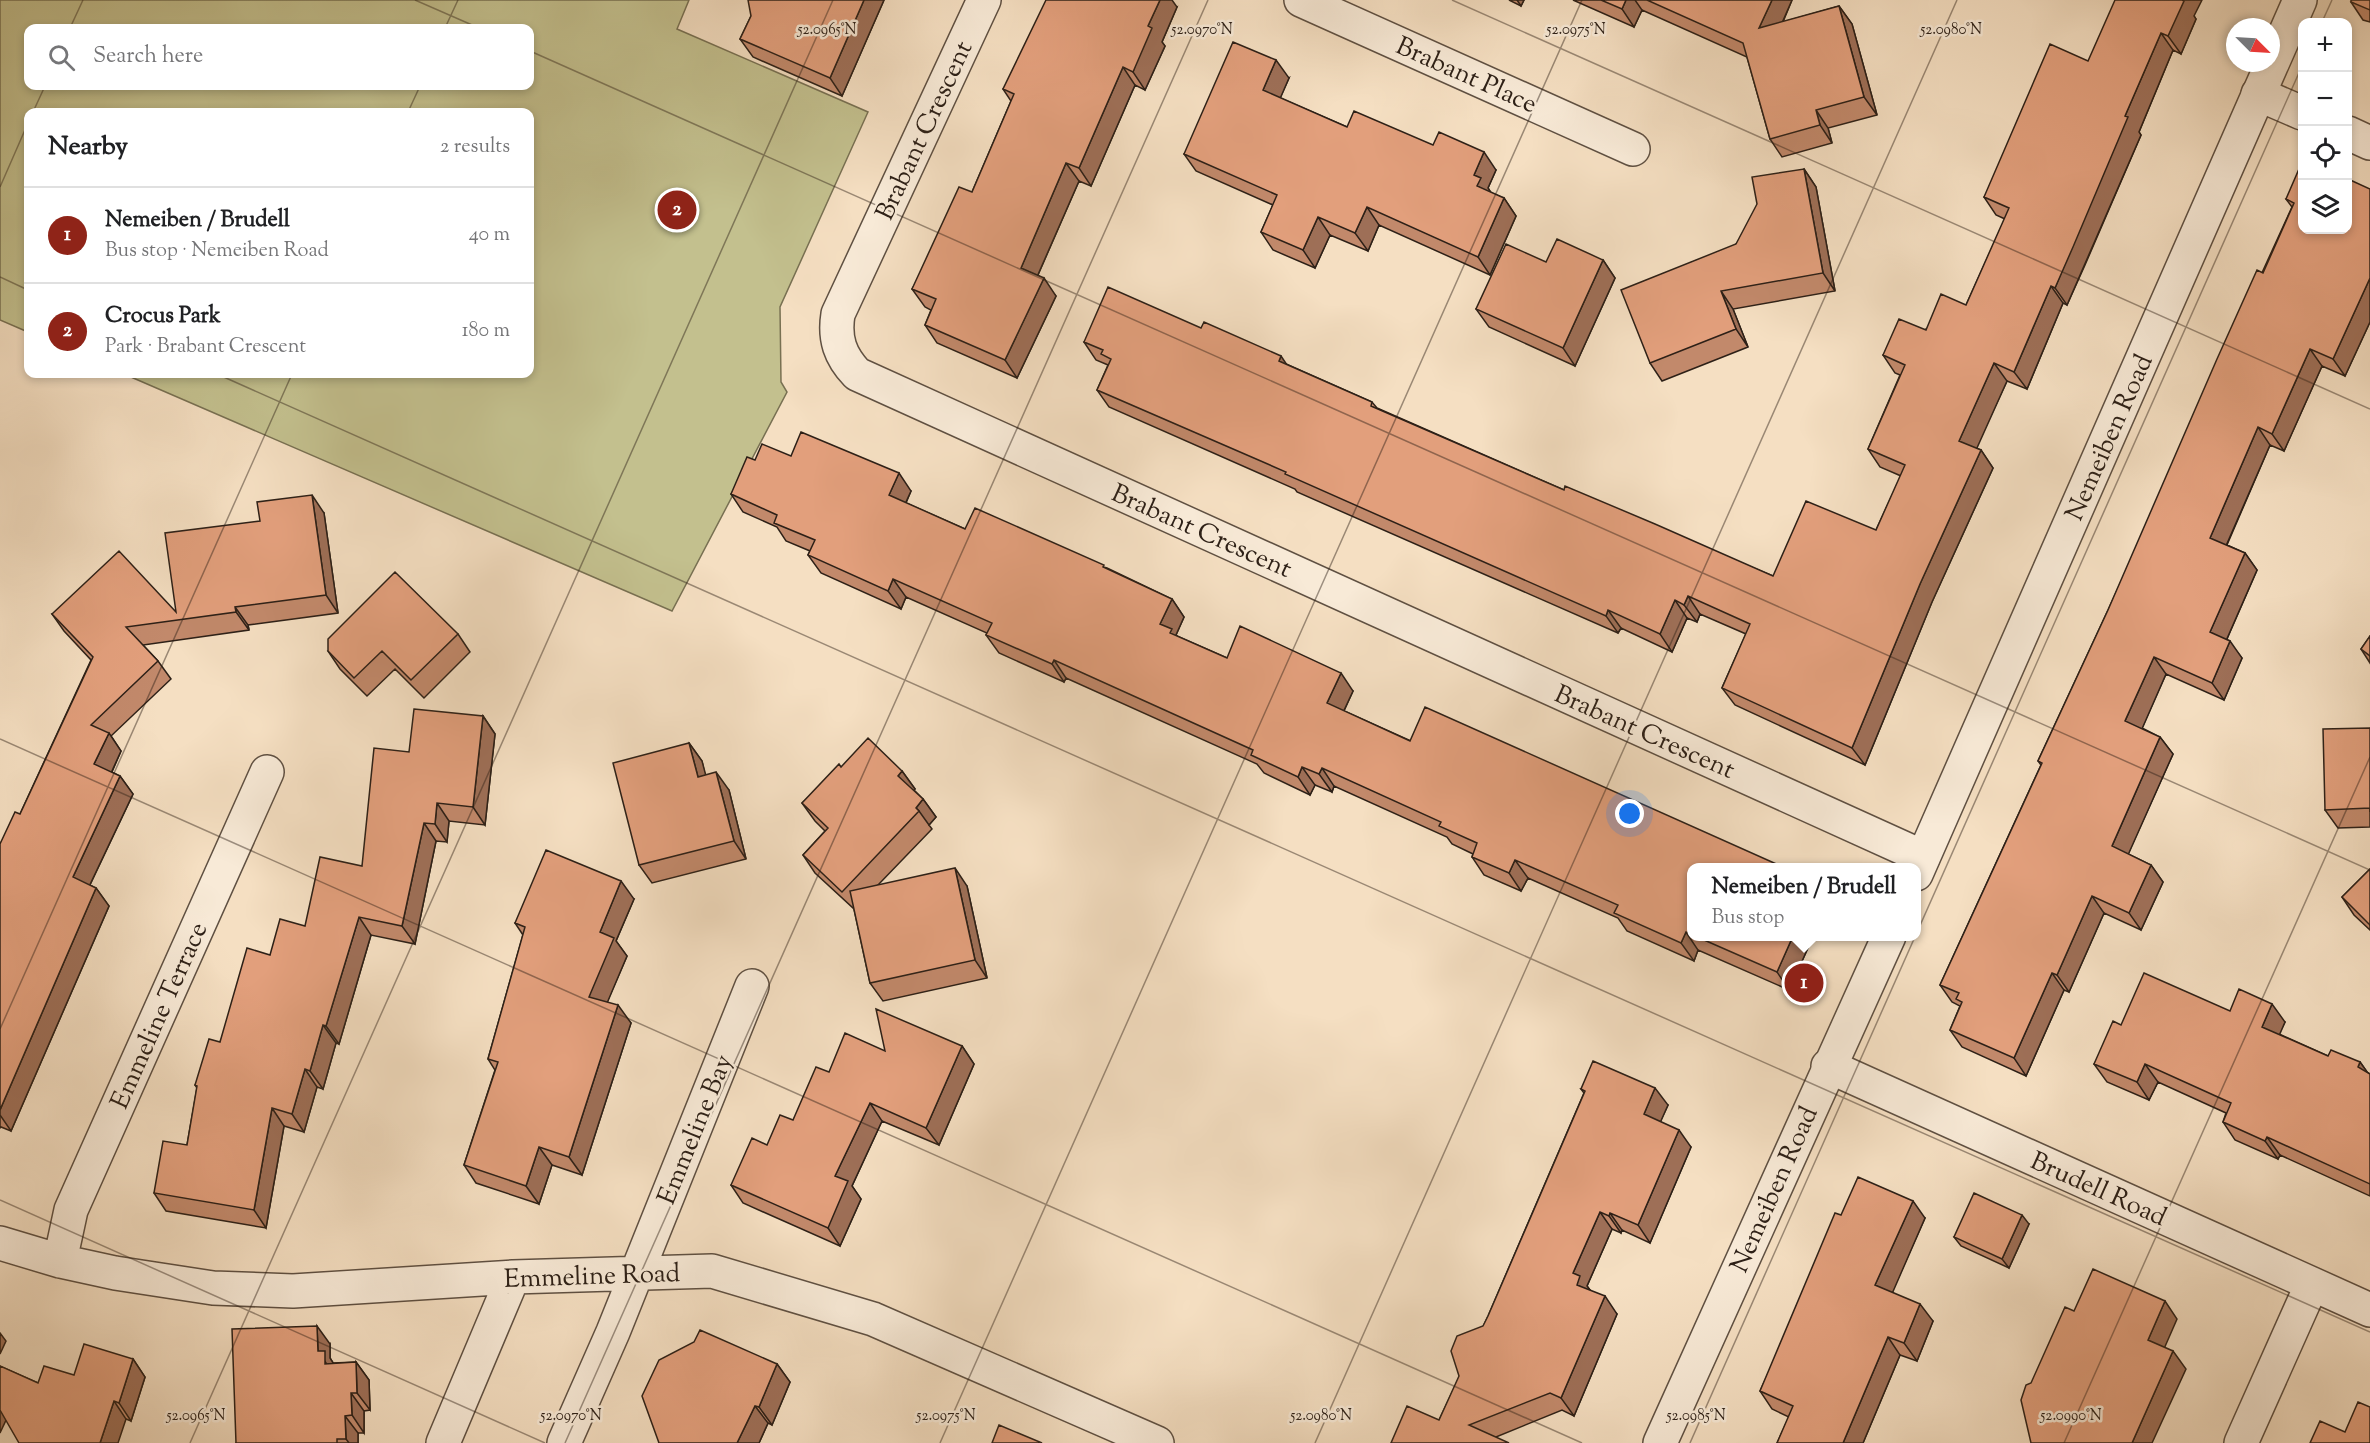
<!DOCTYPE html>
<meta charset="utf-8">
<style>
body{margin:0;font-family:"Sorts Mill Goudy",serif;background:#f6f6f6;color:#202124}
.controls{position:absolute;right:18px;top:18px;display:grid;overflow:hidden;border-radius:12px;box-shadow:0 3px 9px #0003}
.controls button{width:54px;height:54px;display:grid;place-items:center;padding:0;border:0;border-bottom:2px solid #e0e0e0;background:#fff;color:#202124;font:30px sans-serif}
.compass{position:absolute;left:2226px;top:18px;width:54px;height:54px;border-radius:50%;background:#fff;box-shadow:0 3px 9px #0003;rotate:114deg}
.you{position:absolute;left:1630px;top:814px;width:21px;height:21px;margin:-15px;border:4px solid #fff;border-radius:50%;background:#1a73e8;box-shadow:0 0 0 9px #1a73e833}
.badge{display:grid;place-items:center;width:39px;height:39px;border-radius:50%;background:#8f2418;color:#fff;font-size:20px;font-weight:700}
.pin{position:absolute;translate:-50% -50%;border:3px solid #fff;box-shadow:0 2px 6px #0006}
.popup{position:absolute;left:1687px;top:863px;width:234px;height:78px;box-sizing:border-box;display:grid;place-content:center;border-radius:12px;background:#fff;filter:drop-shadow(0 2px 4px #0005);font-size:20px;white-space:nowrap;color:#757577}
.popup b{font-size:22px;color:#202124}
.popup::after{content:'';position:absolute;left:50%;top:100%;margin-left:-12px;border:12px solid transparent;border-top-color:#fff}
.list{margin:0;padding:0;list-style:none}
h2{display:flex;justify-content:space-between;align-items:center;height:78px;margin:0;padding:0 24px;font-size:26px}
h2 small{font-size:20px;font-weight:400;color:#757577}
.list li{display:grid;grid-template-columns:39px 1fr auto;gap:18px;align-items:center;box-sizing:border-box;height:96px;padding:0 24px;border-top:2px solid #e0e0e0}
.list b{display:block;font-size:22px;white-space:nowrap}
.list p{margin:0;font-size:20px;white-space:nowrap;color:#757577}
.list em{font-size:20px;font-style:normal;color:#757577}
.icon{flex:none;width:33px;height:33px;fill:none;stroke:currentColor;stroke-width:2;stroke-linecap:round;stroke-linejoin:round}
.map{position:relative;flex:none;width:2370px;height:1443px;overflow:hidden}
.search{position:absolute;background:#fff;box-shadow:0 3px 9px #0003;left:24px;top:24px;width:510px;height:66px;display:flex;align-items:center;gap:15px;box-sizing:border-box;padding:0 21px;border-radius:12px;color:#757577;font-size:22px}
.panel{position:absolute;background:#fff;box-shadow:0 3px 9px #0003;left:24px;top:108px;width:510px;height:270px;border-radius:12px}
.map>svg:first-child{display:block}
</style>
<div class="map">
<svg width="2370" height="1443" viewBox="0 0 2370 1443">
<rect width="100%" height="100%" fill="#f5dfc2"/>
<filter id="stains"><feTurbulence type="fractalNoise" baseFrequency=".00333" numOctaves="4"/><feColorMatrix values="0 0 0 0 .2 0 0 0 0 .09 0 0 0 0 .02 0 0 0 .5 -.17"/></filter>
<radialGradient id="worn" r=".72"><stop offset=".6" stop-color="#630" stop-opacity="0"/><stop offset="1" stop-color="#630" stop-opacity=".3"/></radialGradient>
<path fill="#c3c08e" stroke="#787052" stroke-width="1.5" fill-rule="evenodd" d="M0,0H689L677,29L868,112L780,307L781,382L787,392L672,611L124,374H530V112H28V332L0,320ZM28,28H530V86H28Z"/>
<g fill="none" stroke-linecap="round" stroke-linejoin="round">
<defs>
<path id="minor" d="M984,0L838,314C834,339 840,356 857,374L1923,857
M1301,0L1633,149
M2258,94L2302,113
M2348,133L2370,143
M1828,1066L2370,1310
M0,1243L60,1261L115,1273L213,1288L293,1291L513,1277L712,1271L873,1319L1157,1443
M60,1261L71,1210L267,772
M443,1443L513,1277
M564,1443L613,1332L752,986
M2241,1443L2312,1284"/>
<path id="tertiary" d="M1916,874L2300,0
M1660,1443L1889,936"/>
</defs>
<use href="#minor" stroke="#5f5042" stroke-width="36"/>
<use href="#tertiary" stroke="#5f5042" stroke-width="36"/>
<use href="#minor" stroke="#f8ead7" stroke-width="33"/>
<use href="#tertiary" stroke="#f8ead7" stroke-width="33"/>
</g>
<path fill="#c2896b" stroke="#2d2017" stroke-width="1.5" d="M884,0L842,96L753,57L740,39L751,16Z
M1509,0H1524L1521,6Z
M1573,0H1792L1783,22L1839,6L1852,24L1877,115L1828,128L1832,143L1782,157L1770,139L1747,57L1642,10L1634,27Z
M2370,0V22L2363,20L2351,2Z
M1177,7L1162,42L1165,46L1145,90L1135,85L1091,186L1079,181L1038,275L1056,296L1017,378L937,343L925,325L931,310L925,307L912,289L972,192L1011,101L1003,89Z
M2194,16L2196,19L2181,54L2173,50L2139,132L2141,135L2085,265L2067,305L2063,303L2027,389L2007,381L1976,448L1981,450L1993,468L1932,602L1865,765L1735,705L1722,688L1746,634L1700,614L1697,622L1687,618L1672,652L1621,628L1618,633L1297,492L1295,489L1109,407L1097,390L1108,365L1096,360L1084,342L1201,328L1286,364L1372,402L1377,408L1564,490L1773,576L1876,530L1901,476L1880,467L1868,449L1900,375L1895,373L1883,355L1966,305L2005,219L1996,215L1984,197L2088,61Z
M1289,78L1280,98L1347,127L1433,145L1496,170L1488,188L1491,193L1504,198L1516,216L1490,275L1379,225L1368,251L1330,235L1315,268L1273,250L1261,232L1273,205L1196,171L1184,154Z
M1804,169L1816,187L1835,291L1733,309L1748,347L1662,381L1650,363L1736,244Z
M2370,189V322L2345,376L2322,366L2284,451L2270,445L2227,545L2245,553L2257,570L2227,639L2242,658L2224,700L2166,674L2142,728L2160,737L2173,754L2128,854L2151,865L2163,882L2141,930L2104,913L2069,992L2064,990L2026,1076L1962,1047L1950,1030L1960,1006L1952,1002L1940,985L2041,765L2038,761L2108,610L2292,207L2286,199Z
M1603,260L1615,278L1575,366L1489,327L1476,309L1546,262Z
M791,456L911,491L906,503L965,529L1107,568L1172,599L1184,617L1176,635L1177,636L1227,658L1353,691L1344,711L1692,867V936H1811L1812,939L1789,990L1698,950L1694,961L1627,931L1618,918L1528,878L1521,891L1484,875L1472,857L1473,854L1452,844L1447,837L1334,786L1332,792L1315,785L1310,795L1264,773L1257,764L1066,678L1064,682L999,653L986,635L987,633L906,597L901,609L821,573L808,555L810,551L786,541L777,527L743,512L731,494L755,460Z
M324,513L338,613L248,625L249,630L143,645L158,661L171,679L111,736L121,751L112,772L120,776L133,794L90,885L96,888L109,906L11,1131L1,1127L0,1128V844L20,814L91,660L64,631L52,614L176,612Z
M458,634L470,652L424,698L395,669L367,696L340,669L328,651Z
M2370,636V663L2361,649Z
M483,716L495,734L485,825L449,821L447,842L436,841L415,944L371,935L339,1044L336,1043L323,1089L317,1087L304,1132L284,1126L266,1228L166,1211L154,1193L187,1145L197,1088L195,1085L270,955L305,926L362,866L409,752Z
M2370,728V827L2338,828L2325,810Z
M689,743L702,761L705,775L729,790L746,859L652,883L639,865Z
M841,767L902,771L915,789L914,790L923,799L936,817L929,825L932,829L878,885L967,886L987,978L883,1001L870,983L854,909L815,873L803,855L825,831L815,821L802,803Z
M2370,869V930L2354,915L2342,897Z
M634,899L616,941L627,956L607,1002L631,1023L582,1175L552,1165L539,1204L476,1183L464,1165L495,1070L488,1059L523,935L515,923Z
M2230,1011L2285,1022L2279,1034L2328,1056L2360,1062L2367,1072L2370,1074V1196L2280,1155L2278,1159L2235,1140L2223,1122L2226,1113L2158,1082L2149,1100L2107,1082L2094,1064L2121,1025Z
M962,1046L974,1064L939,1145L882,1121L852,1186L861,1199L840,1246L743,1203L731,1185L767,1145L793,1120L829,1072L885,1051Z
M1581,1089L1668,1105L1660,1122L1691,1147L1650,1243L1622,1230L1621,1233L1612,1229L1587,1286L1590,1290L1617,1314L1574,1416L1562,1410L1496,1437L1391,1443L1439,1420L1488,1316L1584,1093Z
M1841,1215L1925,1218L1892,1292L1933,1321L1917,1361L1900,1355L1863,1443H1777L1789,1417L1772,1409L1760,1391Z
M2029,1224L2009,1268L1961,1246L1954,1237Z
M330,1344V1358L333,1363L356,1362L369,1380L370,1410L364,1411V1433H358V1443H236Z
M133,1359L145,1377L131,1421L126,1419L6,1420L0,1366L38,1383L74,1375Z
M777,1364L790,1382L772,1425L768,1423L759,1443H659Z"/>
<path fill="#9e6f57" stroke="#2d2017" stroke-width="1.5" d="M864,0H884L842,96L830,78Z
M1160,0H1172L1177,7L1162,42L1165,46L1145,90L1133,72L1148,26Z
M1517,0H1524L1521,6Z
M1626,0H1635L1642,10L1634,27L1622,9Z
M1772,0H1792L1772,46L1759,28Z
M2181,0H2202L2194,16L2196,19L2181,54L2168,36Z
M1839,6L1852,24L1877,115L1864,97Z
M2161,33L2173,50L2139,132L2141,135L2067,305L2055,288L2125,116Z
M1276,60L1289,78L1276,108L1263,90Z
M1123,67L1135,85L1091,186L1079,168Z
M1816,110L1828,128L1832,143L1820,125Z
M1484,152L1496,170L1488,188L1493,196L1477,186L1474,175Z
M1066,163L1079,181L1033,286L1021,268Z
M1804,169L1816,187L1835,291L1823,273Z
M1504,198L1516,216L1490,275L1478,257Z
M1367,207L1379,225L1368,251L1355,233Z
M1318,217L1330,235L1315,268L1303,250Z
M1603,260L1615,278L1575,366L1563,348Z
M1044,278L1056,296L1017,378L1005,360Z
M2370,278V322L2345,376L2333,359Z
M2051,286L2063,303L2027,389L2014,372Z
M1721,291L1733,309L1748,347L1736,329Z
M2310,349L2322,366L2284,451L2272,434Z
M1281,356L1293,374L1279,361Z
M1994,363L2007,381L1972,459L1959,441Z
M2258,427L2270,445L2222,555L2210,538Z
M1981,450L1993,468L1932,602L1865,765L1852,748L1920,584Z
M899,473L911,491L901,513L889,495Z
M312,495L324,513L338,613L326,595Z
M2245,553L2257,570L2222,650L2210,632Z
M893,579L906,597L901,609L888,591Z
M1688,596L1700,614L1697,622L1684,605Z
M1172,599L1184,617L1176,635L1184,647L1160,624Z
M1675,600L1687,618L1672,652L1660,634Z
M235,607L248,625L249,630L236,612Z
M1608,610L1621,628L1618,633L1606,616Z
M2230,641L2242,658L2224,700L2212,683Z
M2154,657L2166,674L2138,738L2125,721Z
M1054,660L1066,678L1064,682L1052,664Z
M1341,673L1353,691L1339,721L1327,703Z
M483,716L495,734L485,825L473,807Z
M109,733L121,751L107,782L94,764Z
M2160,737L2173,754L2124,864L2112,846Z
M689,743L702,761L711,795L698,777Z
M1302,767L1315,785L1310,795L1298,777Z
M1322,768L1334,786L1332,792L1319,774Z
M902,771L915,789L911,793L898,776Z
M716,772L729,790L746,859L734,841Z
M120,776L133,794L85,895L73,877Z
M923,799L936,817L929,825L919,811L916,808Z
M437,803L449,821L447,842L435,824Z
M424,823L436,841L415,944L402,926Z
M1515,860L1528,878L1521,891L1509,873Z
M2151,865L2163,882L2141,930L2129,913Z
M955,868L967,886L987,978L975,960Z
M621,881L634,899L616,941L627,956L602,1015L589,997L600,932Z
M96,888L109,906L11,1131L0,1115V1110Z
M2092,896L2104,913L2069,992L2057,975Z
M359,917L371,935L339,1044L326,1026Z
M1686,932L1698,950L1694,961L1681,943Z
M1793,936H1811L1812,939L1789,990L1777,972Z
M2052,973L2064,990L2026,1076L2014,1058Z
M2272,1004L2285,1022L2275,1045L2262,1027Z
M618,1005L631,1023L582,1175L569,1157Z
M323,1025L336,1043L323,1089L310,1071Z
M962,1046L974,1064L939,1145L926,1128Z
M2360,1062L2370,1076L2358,1067Z
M2145,1064L2158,1082L2149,1100L2137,1082Z
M305,1069L317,1087L304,1132L292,1114Z
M1655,1088L1668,1105L1656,1132L1644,1114Z
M870,1103L882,1121L852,1186L861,1199L840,1246L828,1228L835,1176Z
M272,1108L284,1126L266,1228L254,1210Z
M1679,1130L1691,1147L1650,1243L1638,1225Z
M2267,1137L2280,1155L2278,1159L2265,1141Z
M539,1147L552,1165L539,1204L526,1186Z
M1913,1201L1925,1218L1888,1303L1875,1285Z
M1600,1212L1612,1229L1587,1286L1592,1293L1577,1285L1573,1273Z
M1610,1213L1622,1230L1621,1233L1609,1216Z
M2022,1215L2029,1224L2009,1268L2002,1259Z
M1605,1296L1617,1314L1574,1416L1561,1398Z
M2165,1301L2177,1319L2160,1358L2148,1340Z
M1920,1304L1933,1321L1917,1361L1904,1343Z
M317,1326L330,1344V1358L337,1369L338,1381L318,1351Z
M0,1333L6,1341L0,1354Z
M1888,1337L1900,1355L1863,1443H1843Z
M2173,1351L2186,1369L2152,1443H2132Z
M133,1359L145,1377L131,1421L119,1403Z
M356,1362L369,1380L370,1410L357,1393Z
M777,1364L790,1382L772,1425L759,1407Z
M351,1393L364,1411V1433L352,1415Z
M114,1401L126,1419L118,1443H100Z
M755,1406L768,1423L759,1443H737Z
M0,1409L7,1418L0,1433Z
M345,1416L358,1433V1443H349L346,1439Z"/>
<path fill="#e29f7c" stroke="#2d2017" stroke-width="1.5" d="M748,0H864L830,78L740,39L751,16Z
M1046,0H1160L1148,26L1152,28L1133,72L1123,67L1079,168L1066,163L1021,268L1044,278L1005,360L925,325L936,299L912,289L959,187L972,192L1014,94L1003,89Z
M1601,0H1626L1622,9Z
M1647,0H1772L1759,28L1839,6L1864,97L1816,110L1820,125L1770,139L1743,43Z
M2115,0H2182L2184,1L2168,36L2161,33L2125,116L2128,117L2073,247L2055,288L2051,286L2014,372L1994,363L1959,441L1981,450L1920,584L1852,748L1722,688L1750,624L1688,596L1684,605L1675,600L1660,634L1608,610L1606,616L1285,474L1286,472L1097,390L1111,359L1101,354L1103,350L1084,342L1108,287L1201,328L1204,322L1281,356L1279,361L1372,402L1371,406L1564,490L1565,486L1655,524L1773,576L1806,501L1876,530L1905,465L1868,449L1905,365L1883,355L1899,319L1926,330L1941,294L1966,305L2009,208L1984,197L2050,44L2088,61Z
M2351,0H2370V10L2351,2Z
M1233,42L1276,60L1263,90L1347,127L1354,111L1433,145L1439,132L1484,152L1474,175L1481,178L1477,186L1504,198L1478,257L1367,207L1355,233L1318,217L1303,250L1261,232L1277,195L1184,154Z
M2302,162V230H2348V179L2370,189V278L2333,359L2310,349L2272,434L2258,427L2210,538L2245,553L2210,632L2230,641L2212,683L2154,657L2125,721L2160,737L2112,846L2151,865L2129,913L2092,896L2057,975L2052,973L2014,1058L1950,1030L1962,1002L1956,999L1959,993L1940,985L2042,763L2038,761L2108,610L2217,359L2257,270L2263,273L2294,203L2286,199Z
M1804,169L1823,273L1721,291L1736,329L1650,363L1621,290L1736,244L1757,204L1752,177Z
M1557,239L1603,260L1563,348L1476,309L1506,244L1546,262Z
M801,432L899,473L889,495L965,529L975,508L1104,565L1103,567L1172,599L1160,624L1172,629L1170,633L1227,658L1240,626L1341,673L1327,703L1410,741L1425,707L1783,867H1692V935L1686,932L1681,943L1614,913L1618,905L1515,860L1509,873L1472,857L1477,843L1439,826L1441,822L1322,768L1319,774L1302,767L1298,777L1251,755L1253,750L1054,660L1052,664L986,635L992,623L893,579L888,591L808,555L815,540L774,523L777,515L731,494L747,457L755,460L762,444L791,456Z
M312,495L326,595L235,607L236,612L126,627L158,661L91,725L109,733L94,764L120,776L73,877L96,888L0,1110V844L15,812L20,814L93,657L52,614L119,551L176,612L165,533L260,521L257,502Z
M395,572L458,634L411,680L382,651L354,678L328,651V639Z
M2370,636V656L2361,649Z
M414,709L483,716L473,807L437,803L435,824L424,823L402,926L359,917L326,1026L323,1025L310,1071L305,1069L292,1114L272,1108L254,1210L154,1193L163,1141L187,1145L197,1086L195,1085L209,1039L220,1042L247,948L270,955L280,919L305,926L320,857L362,866L374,748L409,752Z
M2370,728V812V808L2325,810L2323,729Z
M868,738L902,771L898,776L923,799L916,808L919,811L842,892L803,855L828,828L802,803L839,764L841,767Z
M689,743L698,777L716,772L734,841L639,865L613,763Z
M546,850L621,881L600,932L614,938L589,997L618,1005L569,1157L539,1147L526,1186L464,1165L498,1062L488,1059L525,927L515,923Z
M955,868L975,960L870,983L850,891Z
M2370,869V925L2342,897Z
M1695,936H1793L1777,972Z
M2144,973L2230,1011L2239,989L2272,1004L2262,1027L2328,1056L2331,1050L2360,1062L2358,1067L2370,1074V1184L2267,1137L2265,1141L2223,1122L2231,1103L2145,1064L2137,1082L2094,1064L2113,1021L2121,1025Z
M876,1009L962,1046L926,1128L870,1103L835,1176L848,1181L828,1228L731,1185L752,1138L767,1145L780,1115L793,1120L816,1067L829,1072L845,1033L885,1051Z
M1593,1061L1655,1088L1644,1114L1679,1130L1638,1225L1610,1213L1609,1216L1600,1212L1573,1273L1580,1276L1577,1285L1605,1296L1561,1398L1550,1393L1469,1425L1509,1443H1391L1407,1406L1439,1420L1459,1376L1451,1351L1457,1336L1483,1326L1488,1316L1585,1091L1581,1089Z
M1858,1177L1913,1201L1875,1285L1920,1304L1904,1343L1888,1337L1843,1443H1777L1793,1406L1760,1391L1835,1213L1841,1215Z
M1974,1193L2022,1215L2002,1259L1954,1237Z
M2093,1269L2165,1301L2148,1340L2173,1351L2132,1443H2031L2021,1400L2026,1385L2031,1383L2065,1307L2074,1311Z
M317,1326L318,1351H325V1364L356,1362L357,1393H351L352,1415L345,1416L346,1439H337V1443H236L232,1329Z
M700,1330L777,1364L759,1407L755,1406L737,1443H659L642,1396L659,1360L694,1342Z
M84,1344L133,1359L119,1403L114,1401L100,1443H19L0,1410V1366L38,1383L44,1366L74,1375Z
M2358,1402L2370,1407V1443H2310L2320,1421L2345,1432Z
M999,1425L1042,1443H992Z"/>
<path fill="none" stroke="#2d2017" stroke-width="1.5" stroke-opacity="0.45" d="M415,0L479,28M1452,0L2370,409M2322,22L2332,0M70,28L83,0M445,28L458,0M530,51L2370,870M33,112L45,86M408,112L420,86M0,187L28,123M0,277L28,290M217,374L2370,1332M0,739L1582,1443M0,1029L292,374M0,1200L545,1443M190,1443L833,0M565,1443L1208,0M940,1443L1582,0M1315,1443L1957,0M1690,1443L2302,66M2064,1443L2370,757"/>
<g text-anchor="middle" stroke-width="5" stroke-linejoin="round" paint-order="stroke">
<g font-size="26" fill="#2d2017" stroke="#f8ead7">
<text transform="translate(1467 74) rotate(24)" y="9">Brabant Place</text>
<text transform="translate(923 130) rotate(-65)" y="9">Brabant Crescent</text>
<text transform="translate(2108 437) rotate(-66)" y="9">Nemeiben Road</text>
<text transform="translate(1202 530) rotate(24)" y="9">Brabant Crescent</text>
<text transform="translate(1645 731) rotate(24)" y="9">Brabant Crescent</text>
<text transform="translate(158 1015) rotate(-66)" y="9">Emmeline Terrace</text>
<text transform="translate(694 1129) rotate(-68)" y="9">Emmeline Bay</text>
<text transform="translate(2099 1188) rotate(24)" y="9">Brudell Road</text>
<text transform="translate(1773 1189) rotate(-66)" y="9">Nemeiben Road</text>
<text transform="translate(592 1275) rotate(-2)" y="9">Emmeline Road</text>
</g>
</g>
<g font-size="15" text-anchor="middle" fill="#2d2017" stroke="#f8ead7" stroke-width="5" stroke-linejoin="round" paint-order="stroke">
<text x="827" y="34">52.0965°N</text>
<text x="1202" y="34">52.0970°N</text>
<text x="1576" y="34">52.0975°N</text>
<text x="1951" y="34">52.0980°N</text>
<text x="196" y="1420">52.0965°N</text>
<text x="571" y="1420">52.0970°N</text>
<text x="946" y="1420">52.0975°N</text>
<text x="1321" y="1420">52.0980°N</text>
<text x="1696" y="1420">52.0985°N</text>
<text x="2071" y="1420">52.0990°N</text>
</g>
<rect width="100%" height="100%" filter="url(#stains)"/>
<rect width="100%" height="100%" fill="url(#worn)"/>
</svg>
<div class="controls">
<button>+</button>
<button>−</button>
<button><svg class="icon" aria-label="locate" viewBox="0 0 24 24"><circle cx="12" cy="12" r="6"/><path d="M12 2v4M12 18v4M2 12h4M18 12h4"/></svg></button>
<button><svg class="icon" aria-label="layers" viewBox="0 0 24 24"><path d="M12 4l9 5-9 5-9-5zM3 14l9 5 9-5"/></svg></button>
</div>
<svg class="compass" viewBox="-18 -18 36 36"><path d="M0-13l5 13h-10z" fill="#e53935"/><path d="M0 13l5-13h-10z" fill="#757577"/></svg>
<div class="you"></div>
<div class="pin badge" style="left:1804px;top:983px">1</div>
<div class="popup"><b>Nemeiben / Brudell</b>Bus stop</div>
<div class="pin badge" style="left:677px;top:210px">2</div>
<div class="search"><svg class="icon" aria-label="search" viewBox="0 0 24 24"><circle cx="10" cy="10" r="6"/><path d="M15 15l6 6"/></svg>Search here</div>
<section class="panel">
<h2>Nearby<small>2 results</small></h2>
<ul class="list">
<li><span class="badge">1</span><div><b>Nemeiben / Brudell</b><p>Bus stop · Nemeiben Road</p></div><em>40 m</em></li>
<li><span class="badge">2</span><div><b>Crocus Park</b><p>Park · Brabant Crescent</p></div><em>180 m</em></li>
</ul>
</section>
</div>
